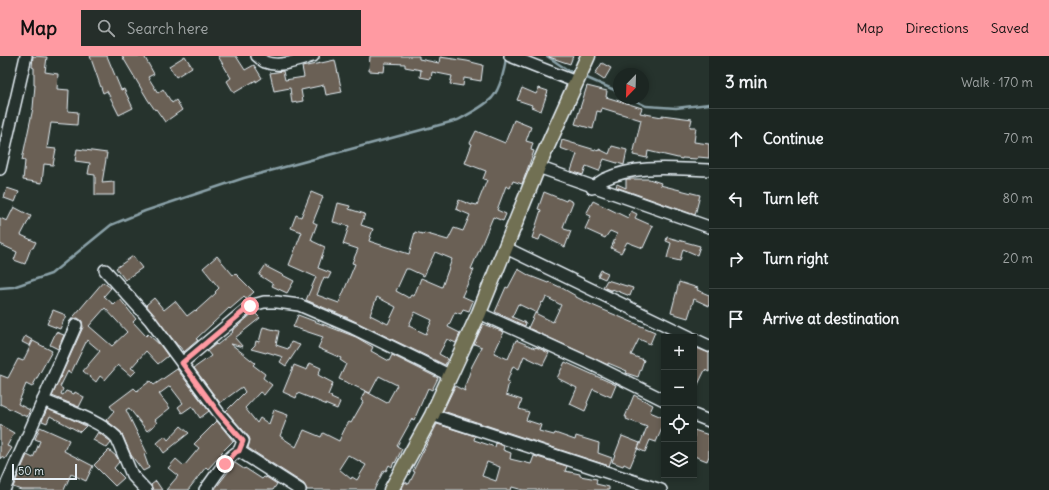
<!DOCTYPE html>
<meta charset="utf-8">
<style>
body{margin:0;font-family:Delius,sans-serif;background:#252e2a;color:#f1f3f6}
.controls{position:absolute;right:12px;bottom:12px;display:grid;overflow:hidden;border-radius:0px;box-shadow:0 2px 6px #0003}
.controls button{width:36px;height:36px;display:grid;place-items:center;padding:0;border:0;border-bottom:1px solid #3a4340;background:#1c2622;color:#f1f3f6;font:20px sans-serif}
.compass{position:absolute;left:613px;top:12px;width:36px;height:36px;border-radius:50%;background:#1c2622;box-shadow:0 2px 6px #0003;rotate:203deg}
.scale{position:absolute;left:12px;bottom:10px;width:65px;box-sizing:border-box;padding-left:4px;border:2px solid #e8f1f8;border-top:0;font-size:11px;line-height:14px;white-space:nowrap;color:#e8f1f8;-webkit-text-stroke:3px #26332d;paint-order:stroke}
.stop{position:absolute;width:12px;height:12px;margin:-9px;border:3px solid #ff9aa2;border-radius:50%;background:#fff}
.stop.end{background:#ff9aa2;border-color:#fff;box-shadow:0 1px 4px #0008}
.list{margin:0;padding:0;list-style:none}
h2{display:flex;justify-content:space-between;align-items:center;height:52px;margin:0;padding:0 16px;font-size:17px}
h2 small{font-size:13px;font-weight:400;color:#a0a5a5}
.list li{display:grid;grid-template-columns:26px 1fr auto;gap:12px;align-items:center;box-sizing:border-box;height:60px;padding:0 16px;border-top:1px solid #3a4340}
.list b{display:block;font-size:15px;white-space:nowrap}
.list em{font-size:13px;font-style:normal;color:#a0a5a5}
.icon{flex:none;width:22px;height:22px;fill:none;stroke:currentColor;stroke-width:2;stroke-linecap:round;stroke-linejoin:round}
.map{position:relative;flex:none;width:709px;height:434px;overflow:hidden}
header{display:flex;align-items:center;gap:24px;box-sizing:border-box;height:56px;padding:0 20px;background:#ff9aa2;color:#111}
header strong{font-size:19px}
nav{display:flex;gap:22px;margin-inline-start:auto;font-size:14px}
.search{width:280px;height:36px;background:#252e2a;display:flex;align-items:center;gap:10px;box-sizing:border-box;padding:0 14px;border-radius:0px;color:#a0a5a5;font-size:15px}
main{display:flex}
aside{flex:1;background:#1c2622}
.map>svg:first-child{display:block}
</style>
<header>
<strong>Map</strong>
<div class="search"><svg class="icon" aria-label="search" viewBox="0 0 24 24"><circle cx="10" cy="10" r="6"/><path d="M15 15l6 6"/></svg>Search here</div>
<nav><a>Map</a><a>Directions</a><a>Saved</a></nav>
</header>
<main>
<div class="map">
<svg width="709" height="434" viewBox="0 0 709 434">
<rect width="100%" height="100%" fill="#26332d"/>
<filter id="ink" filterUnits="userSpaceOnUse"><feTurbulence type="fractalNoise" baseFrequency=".025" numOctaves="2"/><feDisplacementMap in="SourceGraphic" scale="8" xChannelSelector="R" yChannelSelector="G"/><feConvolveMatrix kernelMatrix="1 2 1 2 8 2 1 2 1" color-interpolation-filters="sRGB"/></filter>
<g filter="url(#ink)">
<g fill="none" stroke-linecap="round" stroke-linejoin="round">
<path stroke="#8aa1a8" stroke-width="2.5" d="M547,0L566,13L572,16
M587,22L619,36
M630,42L646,50L676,52L709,48
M0,232L13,231L51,218L111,169L145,155L244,122L458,64C469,58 483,51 492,42C500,33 505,13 506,1"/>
</g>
<path fill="#6b6154" stroke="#e8f1f8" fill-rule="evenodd" d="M33,0L47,1L45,16L58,18L57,33L69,34L68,55L78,56L77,69L51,67L47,92L56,93L53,109L44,108L42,127L23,124L25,105L22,104L33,52L35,29H34V12L32,11Z
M90,0H107L121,34L124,33L133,52L119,59L107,35L103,37Z
M122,0H144L154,18L148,21L158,37L163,33L172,47L176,44L182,54L165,66L156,53L155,54L148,44Z
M185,0L192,11L176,21L169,10Z
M218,0H236L245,14L254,9L262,22L256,26V24L234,37L227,25L231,22Z
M370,0H419V3L439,7L440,1L467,5L483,9L481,25L464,22L463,30L450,28L452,20L432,16L431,23L420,21L421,14L405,11V8L385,7L384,16L369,15Z
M549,0H573L570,8L549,1Z
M335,4L342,36L326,39L324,29L301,34L303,45L292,47L290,32L274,35L270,17L283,15L285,24L304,21L302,11Z
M602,7L611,12L604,24L595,18Z
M587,30L607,35L606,41L642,52L640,57L662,61V59L692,63L690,71H696L694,86L709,88V102L698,101L697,103L682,102V103L648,95L647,102L633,99L641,64L602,52L601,56L597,55L593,73L575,68Z
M522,32L536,38L539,32L548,35L541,55L531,51L532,49L517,44Z
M514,64L531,71L526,85L533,87L531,94L534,95L522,128L513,125L510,132L506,130L497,154L506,158L503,165L493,161L478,197L471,213L474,214L462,240L473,245L469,255L463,253L461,258L455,256L448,271L460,277L456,287L447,283L439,298L448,303L445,309L346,261L306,244L316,221L289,209L302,176L291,172L296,159L301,161L311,136L323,141L313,166L317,168L311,184H312V185L325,191L318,212L331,217L328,223L324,221L317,239L339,247L355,208L352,207L358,193L343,188L349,170L333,166L338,147L350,150L349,153L365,158L361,169L373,173L369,185L384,190L409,198L415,176L423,178L424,177L448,184L454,172L463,175L470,159L456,153L459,144L472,149V148L477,149L487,124L483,123L486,115L465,107L472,88L470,87L476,75L505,87ZM435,196L452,203L442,231L421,222L414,240L411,239L409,242L396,235L406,213H409L424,220ZM377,241L396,251L388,268L370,259ZM415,256L432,264L426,278L409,270V269Z
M562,84L599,95V93L609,98L612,90L627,94L624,109L604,103L599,115L586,110L583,119L571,115L577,98L560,92Z
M77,93L107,97L102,127L114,126V139H95V119L88,118L90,107L75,105Z
M626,123H649L661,127L660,129L700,139L695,159L616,131L617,128L626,132Z
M7,132L19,136L15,146L4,142Z
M544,136L566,145L567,143L573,146L563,171H564V173L571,175L565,191L541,179L539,184L532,182L541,154L538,153Z
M593,145L628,162L631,155L637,158L635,162L653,170L643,192L627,186L621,197L611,192L617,178L610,175L605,182L585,173L591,160L586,158Z
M14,151L31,160L21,179L36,186L33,192H31L25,208L14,204L17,196L0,188V162L7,165Z
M667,181L700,190L697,199L683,193L680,205L667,202L671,187L666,185Z
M133,200L142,212L125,224L116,212Z
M217,200L233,219L235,217L254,236L246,243L244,241L230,253L229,252L196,283L198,284L184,296L179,290H178L146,249L154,242L164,254L175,245L187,260L195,254L196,255L216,237L215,236L219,232L203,212Z
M265,210L294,225L287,237L272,230L273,228L259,219Z
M518,213L530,220L548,227L549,226L562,232L576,240V241L592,249L655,276L650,288L639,283L631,299L644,304L638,321L626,317L627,315L608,307V309L528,272L535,257L553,266L561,249L546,241L543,247L542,246L537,257L518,248L512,261L526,267L525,270L495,256L506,231L508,232Z
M601,214L608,217L605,223L598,220Z
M607,224L633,232L630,240L612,233V235L603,231Z
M103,226L111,232L104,240L114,249L120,243L136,263L133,266L146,280L148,278L161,290L168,300L158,308L146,295L131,312L136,315L131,320L118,309L105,324L100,320L96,326L83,315L100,295L87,284L71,317L68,315L60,331L63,333L61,338L63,339L66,335L74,338L75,336L84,341L79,351L52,340L83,271L82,265L78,262L72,263L69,266ZM105,252L127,276L112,290L89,270Z
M679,226L698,232L697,234L709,239V250L694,243L688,262L671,257Z
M53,254L66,259L60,273L47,268Z
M254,256L260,262L235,282L243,291L231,288L255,307L253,309L265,318L263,322L272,329L264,339L260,336L245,352L257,367L260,362L269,368L274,354L288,359L280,380L296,391L304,374L321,381L323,377L339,385L346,370L349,366L351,367L363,346L361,344L365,335L387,347L397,329L379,320L370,337L339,323L346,308L340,304L341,302L318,292L323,281L293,271L298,259L356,281L373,291L371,295L389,305L392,299L438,322L432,334L428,332L414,364L412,363L397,390L402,393L395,407L394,406L392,411L389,409L386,415L384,414L374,434H307L304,428L248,392L250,384L249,381L226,355L245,336L242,331L220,347L194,312L211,300L207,295L216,288L217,289L233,276L232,275ZM348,399L366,409L357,424L352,421L351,423L339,413Z
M483,268L504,276L494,297L508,303L516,284L535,292L536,291L549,297L543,309L524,300L519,313L513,310L507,326H509L506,339L522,344L519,353L529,356L526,364L541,369L539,375L554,379L555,377L575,384L576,380L599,387L598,397L612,402L609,410L443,355L455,330L465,335L464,333L472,310L482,291L474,288Z
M263,271L279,275L276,289L288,293L291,286L300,289L286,310L280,306L283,301L267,296L266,297L251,293L255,289L256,285L259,286Z
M56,276L64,279L58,293L50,289Z
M25,280L32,284L30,290L22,286Z
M33,285L52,295L32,331L26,328L18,348L30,354L27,361L0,348V319L8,322L18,303L23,305Z
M694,291L709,297V316L705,314L694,337Z
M565,306L616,329L611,341L593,333L587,347L588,348L585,355L570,348L577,332L557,322Z
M310,307L321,312L318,319L333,327L328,339L332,341L331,342L340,346L337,353L298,337L296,342L283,336L294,309L307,314Z
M177,313L209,355L200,362L192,350L182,357L178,351L183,347L170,330L159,338L170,352L155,364L157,367L147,375L129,352L126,354L147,397L144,398L149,412L143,415L131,399L121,376L106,364L114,355L110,350L134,332L137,335L150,325L154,329Z
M634,339L653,349L650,356L664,362V368L656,386L650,384L645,396L638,393L647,371L626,363L627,361H625Z
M47,353L69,362L86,370L80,376L50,360L47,367L42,365Z
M217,365L234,386L233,385L221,397L223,398L219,403L218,402L208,413L206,411L188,434H166L178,420L168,412L176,403L184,410L199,392L194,388Z
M437,368L475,380L474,384L495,391L496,387L504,390L503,394L511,397L510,403L531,408L534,400L567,410L565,415L580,418V420L597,423L596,428L609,431V434H523L512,431L511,434H401L405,426L409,428L415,416L413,415ZM487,406L500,411L496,425L482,420Z
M0,369L14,377L7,390L12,392L5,403L1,401L0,403Z
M181,370L189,377L164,397L157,387L165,380L168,384Z
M40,371L69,384L64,395L93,410L86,425L71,418L64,434H21L13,431L27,399L33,402L40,385L35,383Z
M694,374L709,379V400L707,405L694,400Z
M98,376L110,385L111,387L107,392L93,384Z
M622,380L640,387L630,411L624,408L623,410L612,406Z
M109,394L117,401L119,406L114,412L124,422L115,430L94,409Z
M235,407L244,413L245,412L262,423L264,421L266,422V421L277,428L273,434H214Z
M156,425L162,434H153L151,429Z"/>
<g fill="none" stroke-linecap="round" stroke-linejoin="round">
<defs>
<path id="minor" d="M257,0C260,2 262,5 265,6C280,12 299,4 313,0
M510,0L576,26
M538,111L709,171
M0,113L26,0
M592,132C596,129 601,125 605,123C637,108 675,113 709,114
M506,192L690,281
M105,214L150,264L218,356L243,385L239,395C226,401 214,423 205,434
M479,257L589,307L664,344
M694,283L709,290
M182,307L250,250L264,246H277L299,249L353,272L451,320
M43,344C65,354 99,364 116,381L132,419L146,434
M432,359L661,434
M694,359L709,365
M239,395L300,434
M4,434L76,269"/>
<path id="major" d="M391,434L432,359L479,257L538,111L588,0"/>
</defs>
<use href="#minor" stroke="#e8f1f8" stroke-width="14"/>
<use href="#major" stroke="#e8f1f8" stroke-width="17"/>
<use href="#minor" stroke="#26332d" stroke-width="11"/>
<use href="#major" stroke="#716f52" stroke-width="14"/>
</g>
</g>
<g fill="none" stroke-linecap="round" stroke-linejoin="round" filter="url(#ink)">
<path stroke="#ff9aa2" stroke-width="5" d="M225,408L236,396L239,395L243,385L218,356L182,307L250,250"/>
</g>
</svg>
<div class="controls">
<button>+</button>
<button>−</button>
<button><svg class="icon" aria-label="locate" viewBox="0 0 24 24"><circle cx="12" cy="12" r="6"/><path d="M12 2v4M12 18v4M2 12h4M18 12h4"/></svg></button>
<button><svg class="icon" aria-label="layers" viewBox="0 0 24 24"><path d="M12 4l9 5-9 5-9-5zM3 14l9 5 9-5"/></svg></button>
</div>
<svg class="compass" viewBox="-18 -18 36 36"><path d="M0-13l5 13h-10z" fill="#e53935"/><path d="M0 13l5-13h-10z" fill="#a0a5a5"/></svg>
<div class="scale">50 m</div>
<div class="stop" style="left:250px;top:250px"></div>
<div class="stop end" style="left:225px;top:408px"></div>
</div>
<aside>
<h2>3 min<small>Walk · 170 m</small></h2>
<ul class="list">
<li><svg class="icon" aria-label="ahead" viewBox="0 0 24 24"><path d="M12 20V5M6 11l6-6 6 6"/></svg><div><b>Continue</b></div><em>70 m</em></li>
<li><svg class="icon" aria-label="left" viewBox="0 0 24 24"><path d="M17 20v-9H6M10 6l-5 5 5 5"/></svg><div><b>Turn left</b></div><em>80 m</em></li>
<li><svg class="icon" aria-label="right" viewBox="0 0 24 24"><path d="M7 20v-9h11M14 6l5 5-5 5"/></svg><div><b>Turn right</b></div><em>20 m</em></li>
<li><svg class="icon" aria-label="arrive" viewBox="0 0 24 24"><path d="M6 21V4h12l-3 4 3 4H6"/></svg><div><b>Arrive at destination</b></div></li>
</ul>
</aside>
</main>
